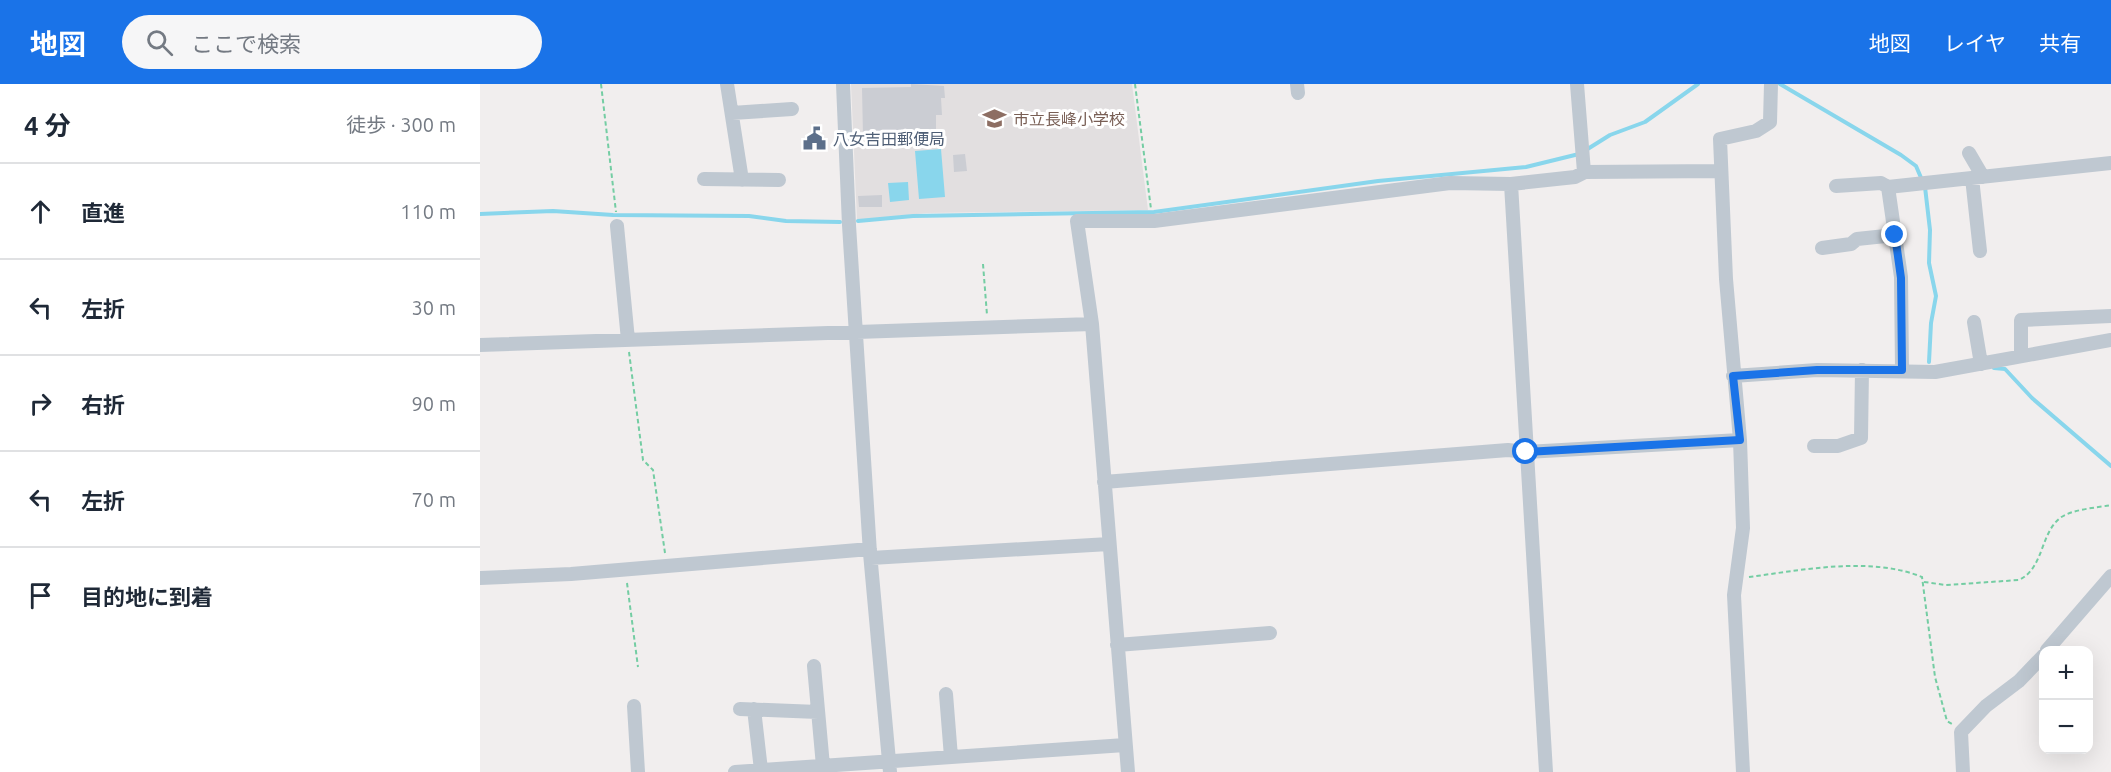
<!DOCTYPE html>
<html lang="ja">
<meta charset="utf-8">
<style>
body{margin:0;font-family:Ubuntu,"Noto Sans JP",sans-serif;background:#f6f6f7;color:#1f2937}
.controls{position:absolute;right:18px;bottom:18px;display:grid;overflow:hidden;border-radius:12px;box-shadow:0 6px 24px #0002}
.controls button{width:54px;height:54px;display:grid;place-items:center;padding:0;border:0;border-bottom:2px solid #e0e1e3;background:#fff;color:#1f2937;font:30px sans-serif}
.stop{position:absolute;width:18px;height:18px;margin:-14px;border:4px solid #1a73e8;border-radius:50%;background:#fff}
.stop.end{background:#1a73e8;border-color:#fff;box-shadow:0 2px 6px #0008}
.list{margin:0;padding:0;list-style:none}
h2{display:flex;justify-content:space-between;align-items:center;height:78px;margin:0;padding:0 24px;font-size:26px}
h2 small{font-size:20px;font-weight:400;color:#747a83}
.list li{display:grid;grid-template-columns:39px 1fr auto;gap:18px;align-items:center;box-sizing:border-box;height:96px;padding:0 24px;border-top:2px solid #e0e1e3}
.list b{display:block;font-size:22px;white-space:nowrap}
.list em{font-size:20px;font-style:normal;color:#747a83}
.icon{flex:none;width:33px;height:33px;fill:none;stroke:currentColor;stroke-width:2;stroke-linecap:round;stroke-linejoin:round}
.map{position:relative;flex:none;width:1631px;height:688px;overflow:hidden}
header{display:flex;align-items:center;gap:36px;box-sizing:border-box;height:84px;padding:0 30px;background:#1a73e8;color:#fff}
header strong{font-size:28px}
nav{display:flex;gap:33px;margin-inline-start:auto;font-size:21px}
.search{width:420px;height:54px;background:#f6f6f7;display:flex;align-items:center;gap:15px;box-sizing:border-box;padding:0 21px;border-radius:33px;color:#747a83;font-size:22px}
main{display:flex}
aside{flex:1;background:#fff}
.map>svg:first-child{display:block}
</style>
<header>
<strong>地図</strong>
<div class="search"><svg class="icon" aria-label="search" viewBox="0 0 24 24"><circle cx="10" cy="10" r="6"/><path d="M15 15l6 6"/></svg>ここで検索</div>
<nav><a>地図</a><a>レイヤ</a><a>共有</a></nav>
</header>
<main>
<aside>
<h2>4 分<small>徒歩 · 300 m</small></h2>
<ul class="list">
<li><svg class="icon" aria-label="ahead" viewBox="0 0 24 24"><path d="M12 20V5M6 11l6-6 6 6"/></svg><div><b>直進</b></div><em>110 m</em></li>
<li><svg class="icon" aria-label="left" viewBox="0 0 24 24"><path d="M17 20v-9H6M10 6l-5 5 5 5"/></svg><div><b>左折</b></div><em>30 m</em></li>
<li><svg class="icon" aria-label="right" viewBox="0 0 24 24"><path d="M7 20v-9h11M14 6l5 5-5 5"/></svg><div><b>右折</b></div><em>90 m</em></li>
<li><svg class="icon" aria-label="left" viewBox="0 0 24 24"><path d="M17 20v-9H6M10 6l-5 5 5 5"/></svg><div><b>左折</b></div><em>70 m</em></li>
<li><svg class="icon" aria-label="arrive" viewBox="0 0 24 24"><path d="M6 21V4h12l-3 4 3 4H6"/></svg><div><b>目的地に到着</b></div></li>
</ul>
</aside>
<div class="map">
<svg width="1631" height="688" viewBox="0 0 1631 688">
<rect width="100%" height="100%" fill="#f1eeee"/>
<path fill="#e2dfe0" d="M371,0H652L668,126L447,129L377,136Z"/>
<path fill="#89d6ec" d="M461,65L465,113L439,115L435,67Z
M428,98L429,116L410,118L408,99Z"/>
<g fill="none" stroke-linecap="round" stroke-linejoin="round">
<path stroke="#89d6ec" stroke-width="4" d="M1300,0L1421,71L1436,82L1445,103L1450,146L1449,179L1456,212L1451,239L1449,278
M1106,66L1130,51L1165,38L1218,0
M0,130L73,127L133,131L269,132L306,137L360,138
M378,137L433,132L674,128L898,97L1046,83L1099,70
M1514,284L1525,285L1552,314L1631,382"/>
</g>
<path fill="#cbcdd3" d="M431,0L464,2L465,14H461L462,31H456V50L383,52L382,4L431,3Z
M485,70L487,87L474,88L473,71Z
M402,111V123H379L378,112Z"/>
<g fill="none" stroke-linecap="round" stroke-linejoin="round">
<path stroke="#74cda3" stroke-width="2" stroke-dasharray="4.5 3" stroke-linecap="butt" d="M121,0L136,128
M655,0L671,125
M503,180L507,231
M149,268L163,376L173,386L185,469
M1269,493C1323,486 1390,472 1442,493L1455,593L1467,637L1472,640
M1444,498L1466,501L1539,496C1564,484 1560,450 1580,434C1592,425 1616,424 1631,421
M147,499L158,583"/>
<path stroke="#bfc8d1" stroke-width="14" d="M247,0L262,96
M363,0L369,141L390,469L410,688
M817,0L818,9
M1097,0L1104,88
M252,29L312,25
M1489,69L1503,93
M1492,94L1500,167
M224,95L299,96
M1031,100L1066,688
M1356,102L1401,99L1408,103L1421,193L1422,286
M1408,103L1631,79
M137,142L148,256
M1342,164L1371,160L1377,155L1415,151
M1494,238L1501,280
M0,261L612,240
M1541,272V236L1631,232
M1253,292L1337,286L1455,288L1631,256
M1334,362H1358L1381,354L1382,286
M624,398L1028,366L1046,368L1260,356
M391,474L629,460
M0,494L91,490L390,465
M637,561L790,549
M1567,566L1631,492
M334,582L343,682
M466,610L471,673
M154,622L158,688
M260,625L338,628
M274,625L281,686
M255,688L645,661
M648,688L612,240L597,137H674L970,99L1031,100L1095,93L1105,88L1241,87
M1263,688L1254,511L1263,444L1260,356L1246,195L1240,55L1276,47L1290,38L1291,0
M1483,688L1481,648L1506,622L1539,597L1564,571"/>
</g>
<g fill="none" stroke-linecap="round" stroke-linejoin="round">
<path stroke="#1a73e8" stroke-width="8" d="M1046,368L1260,356L1253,292L1337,286H1422L1421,194L1415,151"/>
</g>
<defs>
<symbol id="school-bare" viewBox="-9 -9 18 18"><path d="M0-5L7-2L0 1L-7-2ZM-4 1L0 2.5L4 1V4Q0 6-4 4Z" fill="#8d6e63" stroke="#fff" stroke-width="2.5" paint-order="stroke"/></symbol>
<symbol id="civic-bare" viewBox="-9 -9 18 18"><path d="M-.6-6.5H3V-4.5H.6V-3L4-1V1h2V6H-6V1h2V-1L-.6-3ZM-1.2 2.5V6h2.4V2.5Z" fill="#5c6f8a" stroke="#fff" stroke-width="2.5" paint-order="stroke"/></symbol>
</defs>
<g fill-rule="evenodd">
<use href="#school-bare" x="498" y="18" width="33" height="33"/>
<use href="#civic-bare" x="318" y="38" width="33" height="33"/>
</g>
<g text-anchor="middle" stroke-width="6" stroke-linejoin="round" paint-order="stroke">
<g font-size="16" fill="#785e54" stroke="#fff" text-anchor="start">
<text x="533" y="41">市立長峰小学校</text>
</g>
<g font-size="16" fill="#4e5e75" stroke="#fff" text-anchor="start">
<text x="353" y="61">八女吉田郵便局</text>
</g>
</g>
</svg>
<div class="controls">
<button>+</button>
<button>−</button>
</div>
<div class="stop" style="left:1046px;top:368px"></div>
<div class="stop end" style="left:1415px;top:151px"></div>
</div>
</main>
